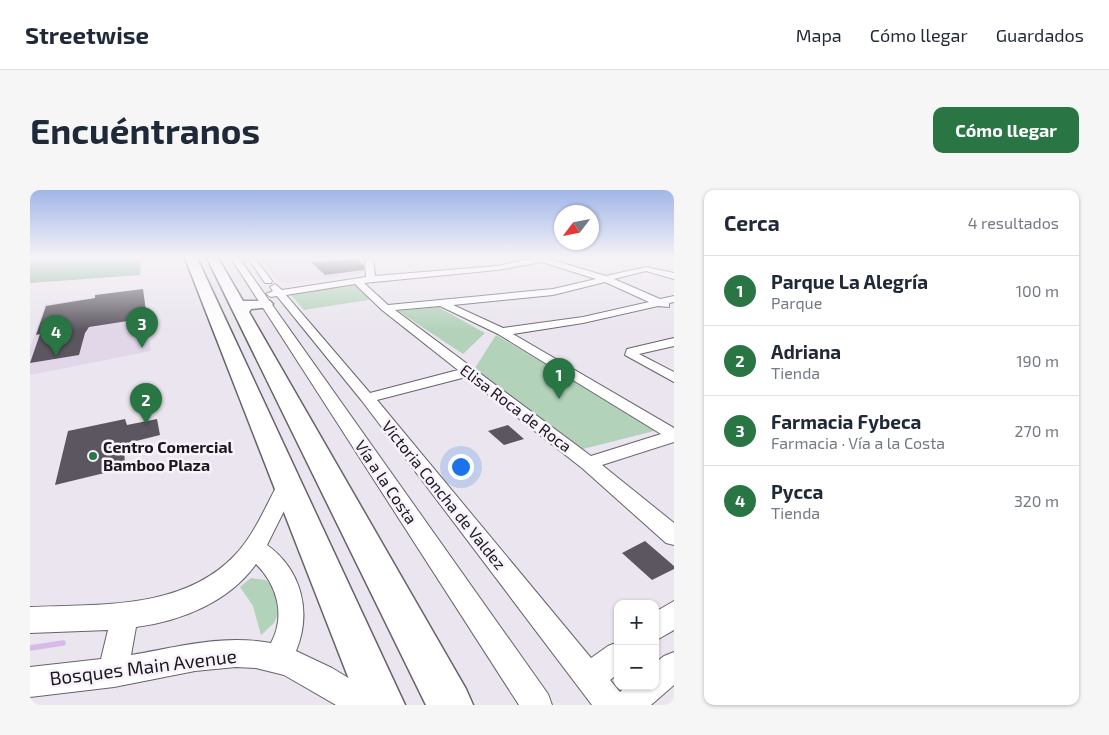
<!DOCTYPE html>
<html lang="es">
<meta charset="utf-8">
<style>
body{margin:0;font-family:"Exo 2",sans-serif;background:#f6f6f7;color:#1f2937}
.controls{position:absolute;right:15px;bottom:15px;display:grid;overflow:hidden;border-radius:10px;box-shadow:0 1px 4px #0004}
.controls button{width:45px;height:45px;display:grid;place-items:center;padding:0;border:0;border-bottom:1px solid #e0e1e3;background:#fff;color:#1f2937;font:25px sans-serif}
.compass{position:absolute;left:524px;top:15px;width:45px;height:45px;border-radius:50%;background:#fff;box-shadow:0 1px 4px #0004;rotate:238deg}
.you{position:absolute;left:430px;top:276px;width:18px;height:18px;margin:-12px;border:4px solid #fff;border-radius:50%;background:#1a73e8;box-shadow:0 0 0 8px #1a73e833}
.badge{display:grid;place-items:center;width:32px;height:32px;border-radius:50%;background:#297543;color:#fff;font-size:16px;font-weight:700}
.pin{position:absolute;translate:-50% -41px;filter:drop-shadow(0 1px 2px #0008)}
.pin::after{content:'';position:absolute;top:26px;width:18px;height:15px;background:inherit;clip-path:polygon(0 0,100% 0,50% 100%)}
.list{margin:0;padding:0;list-style:none}
h2{display:flex;justify-content:space-between;align-items:center;height:65px;margin:0;padding:0 20px;font-size:21px}
h2 small{font-size:16px;font-weight:400;color:#747a83}
.list li{display:grid;grid-template-columns:32px 1fr auto;gap:15px;align-items:center;box-sizing:border-box;height:70px;padding:0 20px;border-top:1px solid #e0e1e3}
.list b{display:block;font-size:19px;white-space:nowrap}
.list p{margin:0;font-size:16px;white-space:nowrap;color:#747a83}
.list em{font-size:16px;font-style:normal;color:#747a83}
.map{position:relative;flex:none;width:644px;height:515px;overflow:hidden;border-radius:10px}
header{display:flex;align-items:center;gap:30px;box-sizing:border-box;height:70px;padding:0 25px;background:#fff;border-bottom:1px solid #e0e1e3}
header strong{font-size:24px}
nav{display:flex;gap:28px;margin-inline-start:auto;font-size:18px}
.intro{display:flex;align-items:center;justify-content:space-between;box-sizing:border-box;height:120px;padding:0 30px}
h1{margin:0;font-size:35px}
.button{padding:12px 22px;border-radius:10px;background:#297543;color:#fff;font-size:18px;font-weight:700}
main{display:flex;gap:30px;padding:0 30px}
aside{flex:1;background:#fff;border-radius:10px;box-shadow:0 1px 4px #0004}
.map>svg:first-child{display:block}
</style>
<header>
<strong>Streetwise</strong>
<nav><a>Mapa</a><a>Cómo llegar</a><a>Guardados</a></nav>
</header>
<div class="intro"><h1>Encuéntranos</h1><a class="button">Cómo llegar</a></div>
<main>
<div class="map">
<svg width="644" height="515" viewBox="0 0 644 515">
<rect width="100%" height="100%" fill="#eae5ee"/>
<path fill="#e1d7e8" d="M336,69L337,83L261,93L249,92L235,75L313,72Z
M52,109L53,118L113,110L121,161L0,185V158L15,114Z"/>
<path fill="#b2d2b9" d="M230,69H336L313,72L235,75Z
M319,95L328,96L344,109L274,120L261,105Z
M408,117L455,143L433,164L368,121Z
M466,145L628,240L545,261L445,178Z
M221,388L235,390L246,397L251,418L244,433L231,445L223,416L210,397Z"/>
<path fill="#87b793" d="M0,68H111L110,85L0,93Z"/>
<g fill="none" stroke-linecap="round" stroke-linejoin="round">
<path stroke="#d7bae9" stroke-width="5.5" d="M0,458L33,453"/>
</g>
<path fill="#5b565f" d="M328,69L334,76V80L295,85L281,72Z
M113,99L117,128L59,137L55,143L49,165L0,173L10,144L6,145L16,116L65,108V105Z
M95,229L97,235L127,229L130,245L94,254L95,278L25,295L38,241Z
M478,235L494,249L474,255L458,241Z
M615,351L644,376V379L622,390L592,363Z"/>
<g fill="none" stroke-linecap="round" stroke-linejoin="round">
<defs>
<path id="minor" d="M201,68H209L518,504L522,515H489Z
M218,68H225L242,91L241,93H235Z
M335,68H343L345,86L467,76L506,68H524L522,70L576,86L616,77L644,83V89L616,81L584,89L630,109L644,106V112L639,113V117L628,116L553,133L483,144L644,238V252L572,275L644,333V355L636,353L552,278L436,187L347,210L561,468L578,456L588,452V484L580,490L590,502L596,496H625V473L634,466L644,462V495L621,515H562L332,211L247,106L241,107L236,104L243,101L240,97L245,94L252,100L336,87ZM512,72L566,89L523,99L358,115L334,93L467,80ZM575,92L619,112L553,127L473,138L423,115L523,105ZM325,94L352,120L428,180L340,203L256,105ZM410,116L468,144L631,244L561,266L365,120Z
M644,148V156L609,164L644,182V192L595,165L597,159Z
M257,288L264,290L267,295L237,355C272,380 282,423 266,461L302,478L345,504L349,515H306L254,485L226,478L206,477L165,481L84,497L0,507V477L71,469L78,440L0,443V417C70,414 153,420 205,365C225,344 236,315 250,290ZM226,374C247,395 256,425 241,453C193,444 148,457 101,465L106,437C151,431 199,412 226,374Z
M644,411V440L625,451V422Z"/>
<path id="highway" d="M155,68H167L375,515H329Z
M177,68H188L213,111H240L243,114L240,117L221,119L219,122L436,499L443,515H396Z"/>
</defs>
<use href="#minor" stroke="#67626b" stroke-width="2"/>
<use href="#highway" stroke="#67626b" stroke-width="3"/>
<use href="#minor" fill="#fff" fill-rule="evenodd"/>
<use href="#highway" fill="#fff" fill-rule="evenodd"/>
</g>
<linearGradient id="sky" x2="0" y2="1"><stop stop-color="#a1b6e8"/><stop offset="0.48" stop-color="#f6f3f7"/><stop offset="1" stop-color="#f6f3f7" stop-opacity="0"/></linearGradient>
<rect width="644" height="141" fill="url(#sky)"/>
<circle fill="#297543" stroke="#f8f2fc" stroke-width="2" cx="63" cy="266" r="5"/>
<g text-anchor="middle" stroke-width="5" stroke-linejoin="round" paint-order="stroke">
<g font-size="16" fill="#1a181b" stroke="#f8f2fc">
<text transform="translate(486 218) rotate(37)" y="6">Elisa Roca de Roca</text>
<text transform="translate(356 292) rotate(56)" y="6">Vía a la Costa</text>
<text transform="translate(414 305) rotate(51)" y="6">Victoria Concha de Valdez</text>
</g>
<g font-size="16" font-weight="bold" fill="#1a181b" stroke="#f8f2fc" text-anchor="start">
<text x="73" y="263">Centro Comercial<tspan x="73" dy="18">Bamboo Plaza</tspan></text>
</g>
<g font-size="19" fill="#1a181b" stroke="#f8f2fc">
<text transform="translate(113 477) rotate(-7)" y="7">Bosques Main Avenue</text>
</g>
</g>
</svg>
<div class="controls">
<button>+</button>
<button>−</button>
</div>
<svg class="compass" viewBox="-18 -18 36 36"><path d="M0-13l5 13h-10z" fill="#e53935"/><path d="M0 13l5-13h-10z" fill="#747a83"/></svg>
<div class="you"></div>
<div class="pin badge" style="left:529px;top:209px">1</div>
<div class="pin badge" style="left:116px;top:234px">2</div>
<div class="pin badge" style="left:112px;top:158px">3</div>
<div class="pin badge" style="left:26px;top:166px">4</div>
</div>
<aside>
<h2>Cerca<small>4 resultados</small></h2>
<ul class="list">
<li><span class="badge">1</span><div><b>Parque La Alegría</b><p>Parque</p></div><em>100 m</em></li>
<li><span class="badge">2</span><div><b>Adriana</b><p>Tienda</p></div><em>190 m</em></li>
<li><span class="badge">3</span><div><b>Farmacia Fybeca</b><p>Farmacia · Vía a la Costa</p></div><em>270 m</em></li>
<li><span class="badge">4</span><div><b>Pycca</b><p>Tienda</p></div><em>320 m</em></li>
</ul>
</aside>
</main>
